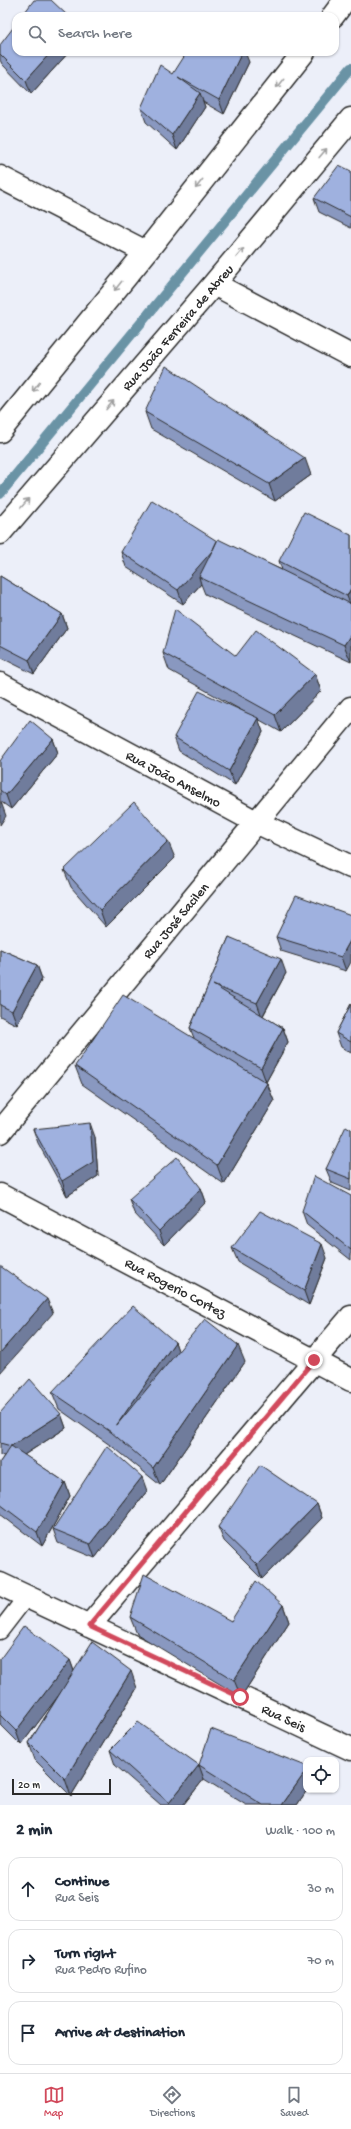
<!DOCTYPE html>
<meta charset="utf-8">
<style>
body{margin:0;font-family:"Gochi Hand",sans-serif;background:#f6f6f7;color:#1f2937}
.controls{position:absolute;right:12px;bottom:12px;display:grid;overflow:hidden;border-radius:8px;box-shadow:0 1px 3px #0004}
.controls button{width:36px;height:36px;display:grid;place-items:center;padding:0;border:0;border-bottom:1px solid #e0e1e3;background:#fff;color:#1f2937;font:20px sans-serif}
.scale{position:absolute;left:12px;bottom:10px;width:99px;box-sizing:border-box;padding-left:4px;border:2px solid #2b2b2b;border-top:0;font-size:11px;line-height:14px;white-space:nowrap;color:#2b2b2b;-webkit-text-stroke:3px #fff;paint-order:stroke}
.stop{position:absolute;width:12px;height:12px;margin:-9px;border:3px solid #d1495b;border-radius:50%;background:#fff}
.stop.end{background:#d1495b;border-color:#fff;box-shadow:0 1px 4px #0008}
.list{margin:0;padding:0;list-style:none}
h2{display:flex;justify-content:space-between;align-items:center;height:52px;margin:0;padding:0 16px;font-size:17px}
h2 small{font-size:13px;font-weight:400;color:#747a83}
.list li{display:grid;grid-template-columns:26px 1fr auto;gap:12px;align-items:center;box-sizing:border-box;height:64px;margin:0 8px 8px;padding:0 8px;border:1px solid #e0e1e3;border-radius:12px}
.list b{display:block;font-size:15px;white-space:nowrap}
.list p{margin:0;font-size:13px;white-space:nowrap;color:#747a83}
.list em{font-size:13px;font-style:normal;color:#747a83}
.icon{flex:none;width:22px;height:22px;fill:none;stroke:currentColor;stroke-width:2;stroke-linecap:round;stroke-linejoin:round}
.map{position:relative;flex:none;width:351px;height:1805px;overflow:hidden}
.search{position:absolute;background:#fff;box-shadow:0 1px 3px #0004;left:12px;right:12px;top:12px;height:44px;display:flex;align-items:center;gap:10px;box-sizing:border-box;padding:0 14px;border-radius:12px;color:#747a83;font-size:15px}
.sheet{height:268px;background:#fff}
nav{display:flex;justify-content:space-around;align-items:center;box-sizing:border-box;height:56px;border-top:1px solid #e0e1e3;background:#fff;font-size:11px;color:#747a83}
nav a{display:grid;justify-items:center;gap:2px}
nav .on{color:#d1495b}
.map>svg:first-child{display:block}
</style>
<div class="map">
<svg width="351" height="1805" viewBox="0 0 351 1805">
<rect width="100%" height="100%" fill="#eceff9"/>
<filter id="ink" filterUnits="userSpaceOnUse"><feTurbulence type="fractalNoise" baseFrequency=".025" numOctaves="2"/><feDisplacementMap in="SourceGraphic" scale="8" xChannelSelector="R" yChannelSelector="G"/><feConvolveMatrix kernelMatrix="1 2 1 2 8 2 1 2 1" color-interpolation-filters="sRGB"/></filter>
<g filter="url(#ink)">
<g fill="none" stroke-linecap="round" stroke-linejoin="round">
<path stroke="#6a93a5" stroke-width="10" d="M0,494L351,68"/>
<defs>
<path id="lane" d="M0,1631L27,1596"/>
<path id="street" d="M333,16L345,0
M0,177L146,252
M214,284L351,356
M0,431L146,252L304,52
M0,533L214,284L351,119
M0,684L256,822L351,867
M0,1132L351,708
M0,1195L351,1380
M0,1584L351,1749
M89,1626L351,1317"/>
</defs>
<use href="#lane" stroke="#2b2b2b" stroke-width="19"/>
<use href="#street" stroke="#2b2b2b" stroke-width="25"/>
<use href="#lane" stroke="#fff" stroke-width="16"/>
<use href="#street" stroke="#fff" stroke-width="22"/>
</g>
<path fill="#8998c0" stroke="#2b2b2b" d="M0,45L16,52H69L31,94L2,64L0,60Z
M249,62L224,114L203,102L205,107L177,150L146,122L141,108L173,74Z
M351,171V228L319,212L314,198Z
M145,412L311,475L275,501L151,429Z
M351,535V662L205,594L201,584L183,604L126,567L121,552L217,541L282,570L279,561Z
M0,576L62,614L67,628L34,674L0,657Z
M163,653L236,656L315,674L321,691L281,732L258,719L263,732L235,785L179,751L174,737L248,714L169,670Z
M53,739L58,753L11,809L0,801V761Z
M175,858L106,927L71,887L64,870Z
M351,915L346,971L281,951L276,937Z
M229,937L286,973L263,1016L283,1028L288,1042L266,1082L267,1083L274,1101L224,1184L82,1084L75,1066L194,1038L190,1028Z
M0,949L37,965L42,979L17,1025L0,1016Z
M351,1004V1053L341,1047L336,1033Z
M33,1129L95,1137L98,1176L67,1196L38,1143Z
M351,1129V1191L332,1183L326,1169Z
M201,1188L206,1202L164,1245L134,1213L129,1199Z
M351,1196V1260L307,1225L302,1211Z
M232,1248L327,1258L309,1305L238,1262Z
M175,1342L178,1351L245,1362L160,1485L117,1450L59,1409L52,1392Z
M0,1413L61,1414L66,1428L24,1455L65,1482L70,1496L42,1546L0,1514V1462L4,1456L0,1455Z
M147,1491L95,1558L58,1543L53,1529Z
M317,1504L322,1518L262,1579L224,1541L218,1527Z
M283,1605L289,1622L241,1697L137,1634L130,1617L231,1621Z
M0,1659L70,1660L74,1671L137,1688L71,1796L35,1760L29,1743L58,1696L21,1745L0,1724Z
M110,1750L199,1765L307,1790L297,1805H246L204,1779L183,1805H161L115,1765Z"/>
<path fill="#6f7c9c" stroke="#2b2b2b" d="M51,52H69L31,94L26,80Z
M242,52H245L249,62L224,114L219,100Z
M200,93L205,107L177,150L172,135Z
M305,458L311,475L275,501L269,484Z
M219,542L199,577L201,584L183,604L178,590Z
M351,588V607L347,596Z
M62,614L67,628L34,674L29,660Z
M351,634V662L344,645Z
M315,674L321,691L281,732L275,715Z
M258,718L263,732L235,785L229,771Z
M53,739L58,753L11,809L6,795Z
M0,802H1L6,816L0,825Z
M168,841L175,858L106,927L100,910Z
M351,939V962L346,971L341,957Z
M281,959L286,973L262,1017L257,1003Z
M37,965L42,979L17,1025L12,1011Z
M283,1028L288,1042L266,1082L261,1068Z
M267,1083L274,1101L224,1184L217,1165Z
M90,1123L95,1137L98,1176L67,1196L62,1181Z
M201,1188L206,1202L164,1245L159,1231Z
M322,1244L327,1258L309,1305L304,1291Z
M47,1299L53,1313L0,1373V1353Z
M175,1342L181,1359L116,1426Z
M238,1345L245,1362L160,1485L153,1468Z
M61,1414L66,1428L16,1460L11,1446Z
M142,1477L147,1491L95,1558L90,1544Z
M65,1482L70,1496L42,1546L37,1532Z
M317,1504L322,1518L262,1579L257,1565Z
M283,1605L289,1622L241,1697L234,1680Z
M70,1660L75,1674L21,1745L16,1731Z
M131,1671L137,1688L71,1796L65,1779Z
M199,1765L204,1779L183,1805H170L169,1803Z
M306,1771V1790H307L297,1805H282Z"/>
<path fill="#9fb1df" stroke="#2b2b2b" d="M34,0H51L68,16H22Z
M16,24V52H51L26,80L0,54V45Z
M187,52H242L219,100L178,77L200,93L172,135L141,108L160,65L173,74Z
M339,165L351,171V217L314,198Z
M166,366L305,458L269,484L145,412Z
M152,500L217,541L213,550L178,590L121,552Z
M304,512L351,535V588L347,596L279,561Z
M218,539L351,604V634L344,645L199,577Z
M0,576L62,614L29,660L0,645Z
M175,609L236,656L256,630L315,674L275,715L163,653Z
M199,691L258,718L229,771L174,737Z
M30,720L53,739L6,795L0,790V761Z
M134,802L168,841L100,910L64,870Z
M296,895L351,915V939L341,957L276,937Z
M229,937L281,959L257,1003L213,985L283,1028L261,1068L190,1028Z
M0,949L37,965L12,1011L0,1005Z
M123,995L267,1083L217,1165L75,1066Z
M351,1004V1042L336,1033Z
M90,1123L93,1162L62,1181L33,1129Z
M346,1126L351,1129V1179L326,1169Z
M177,1157L201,1188L159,1231L129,1199Z
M314,1176L351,1196V1250L302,1211Z
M260,1211L322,1244L304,1291L232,1248Z
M0,1266L47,1299L0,1353Z
M133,1306L175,1342L116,1426L205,1319L238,1345L153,1468L111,1432L52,1392Z
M30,1379L61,1414L11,1446L0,1443V1413Z
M11,1446L65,1482L37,1532L0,1504V1462Z
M107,1446L142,1477L90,1544L53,1529Z
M260,1465L317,1504L257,1565L218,1527Z
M144,1574L231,1621L256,1581L283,1605L234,1680L130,1617Z
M24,1626L70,1660L16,1731L0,1715V1659Z
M92,1642L131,1671L65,1779L29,1743Z
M138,1722L199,1765L211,1729L306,1766V1771L282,1805H263L199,1765L169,1803L110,1750Z"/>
<defs><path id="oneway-shaft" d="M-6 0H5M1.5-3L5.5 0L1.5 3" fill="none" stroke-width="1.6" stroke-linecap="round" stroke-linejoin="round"/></defs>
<g stroke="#a0a0a0">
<use href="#oneway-shaft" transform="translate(280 83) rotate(128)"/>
<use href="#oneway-shaft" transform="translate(323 153) rotate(-50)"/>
<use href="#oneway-shaft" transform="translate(199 184) rotate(128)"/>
<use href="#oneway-shaft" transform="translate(240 253) rotate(-50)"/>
<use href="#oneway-shaft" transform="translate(118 286) rotate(129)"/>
<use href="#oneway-shaft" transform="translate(36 387) rotate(129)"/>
<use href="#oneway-shaft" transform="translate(110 405) rotate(-49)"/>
<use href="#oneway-shaft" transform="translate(25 503) rotate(-49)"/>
</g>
</g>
<g fill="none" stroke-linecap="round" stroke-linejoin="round" filter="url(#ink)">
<path stroke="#d1495b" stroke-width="5" d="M240,1697L89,1626L314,1360"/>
</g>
<g text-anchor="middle" stroke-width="3.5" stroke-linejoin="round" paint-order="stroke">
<g font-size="14" fill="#2b2b2b" stroke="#fff">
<text transform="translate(177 327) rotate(-49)" y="5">Rua João Ferreira de Abreu</text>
<text transform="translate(174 778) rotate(28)" y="5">Rua João Anselmo</text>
<text transform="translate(175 920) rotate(-50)" y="5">Rua José Sacilen</text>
<text transform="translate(176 1287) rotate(28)" y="5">Rua Rogerio Cortez</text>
<text transform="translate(284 1717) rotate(25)" y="5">Rua Seis</text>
</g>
</g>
</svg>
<div class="controls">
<button><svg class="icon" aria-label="locate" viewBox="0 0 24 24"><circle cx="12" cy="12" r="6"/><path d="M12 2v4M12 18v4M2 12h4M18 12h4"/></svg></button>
</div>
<div class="scale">20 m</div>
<div class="stop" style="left:240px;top:1697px"></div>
<div class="stop end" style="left:314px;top:1360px"></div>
<div class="search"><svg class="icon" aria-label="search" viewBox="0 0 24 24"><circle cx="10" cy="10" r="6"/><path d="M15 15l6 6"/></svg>Search here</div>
</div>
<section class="sheet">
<h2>2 min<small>Walk · 100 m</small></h2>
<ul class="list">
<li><svg class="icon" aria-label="ahead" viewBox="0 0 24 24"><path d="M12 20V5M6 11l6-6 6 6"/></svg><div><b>Continue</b><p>Rua Seis</p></div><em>30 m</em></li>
<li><svg class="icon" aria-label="right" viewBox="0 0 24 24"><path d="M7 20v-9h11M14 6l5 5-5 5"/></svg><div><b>Turn right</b><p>Rua Pedro Rufino</p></div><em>70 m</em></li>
<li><svg class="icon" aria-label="arrive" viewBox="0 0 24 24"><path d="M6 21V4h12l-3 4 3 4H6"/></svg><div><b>Arrive at destination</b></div></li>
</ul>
</section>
<nav>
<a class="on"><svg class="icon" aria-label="map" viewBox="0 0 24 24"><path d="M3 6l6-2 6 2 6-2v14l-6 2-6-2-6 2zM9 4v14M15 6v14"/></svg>Map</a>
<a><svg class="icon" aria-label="directions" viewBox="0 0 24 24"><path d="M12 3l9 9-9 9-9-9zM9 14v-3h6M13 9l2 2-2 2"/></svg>Directions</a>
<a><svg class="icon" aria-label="saved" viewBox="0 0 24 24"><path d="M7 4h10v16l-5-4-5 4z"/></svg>Saved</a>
</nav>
